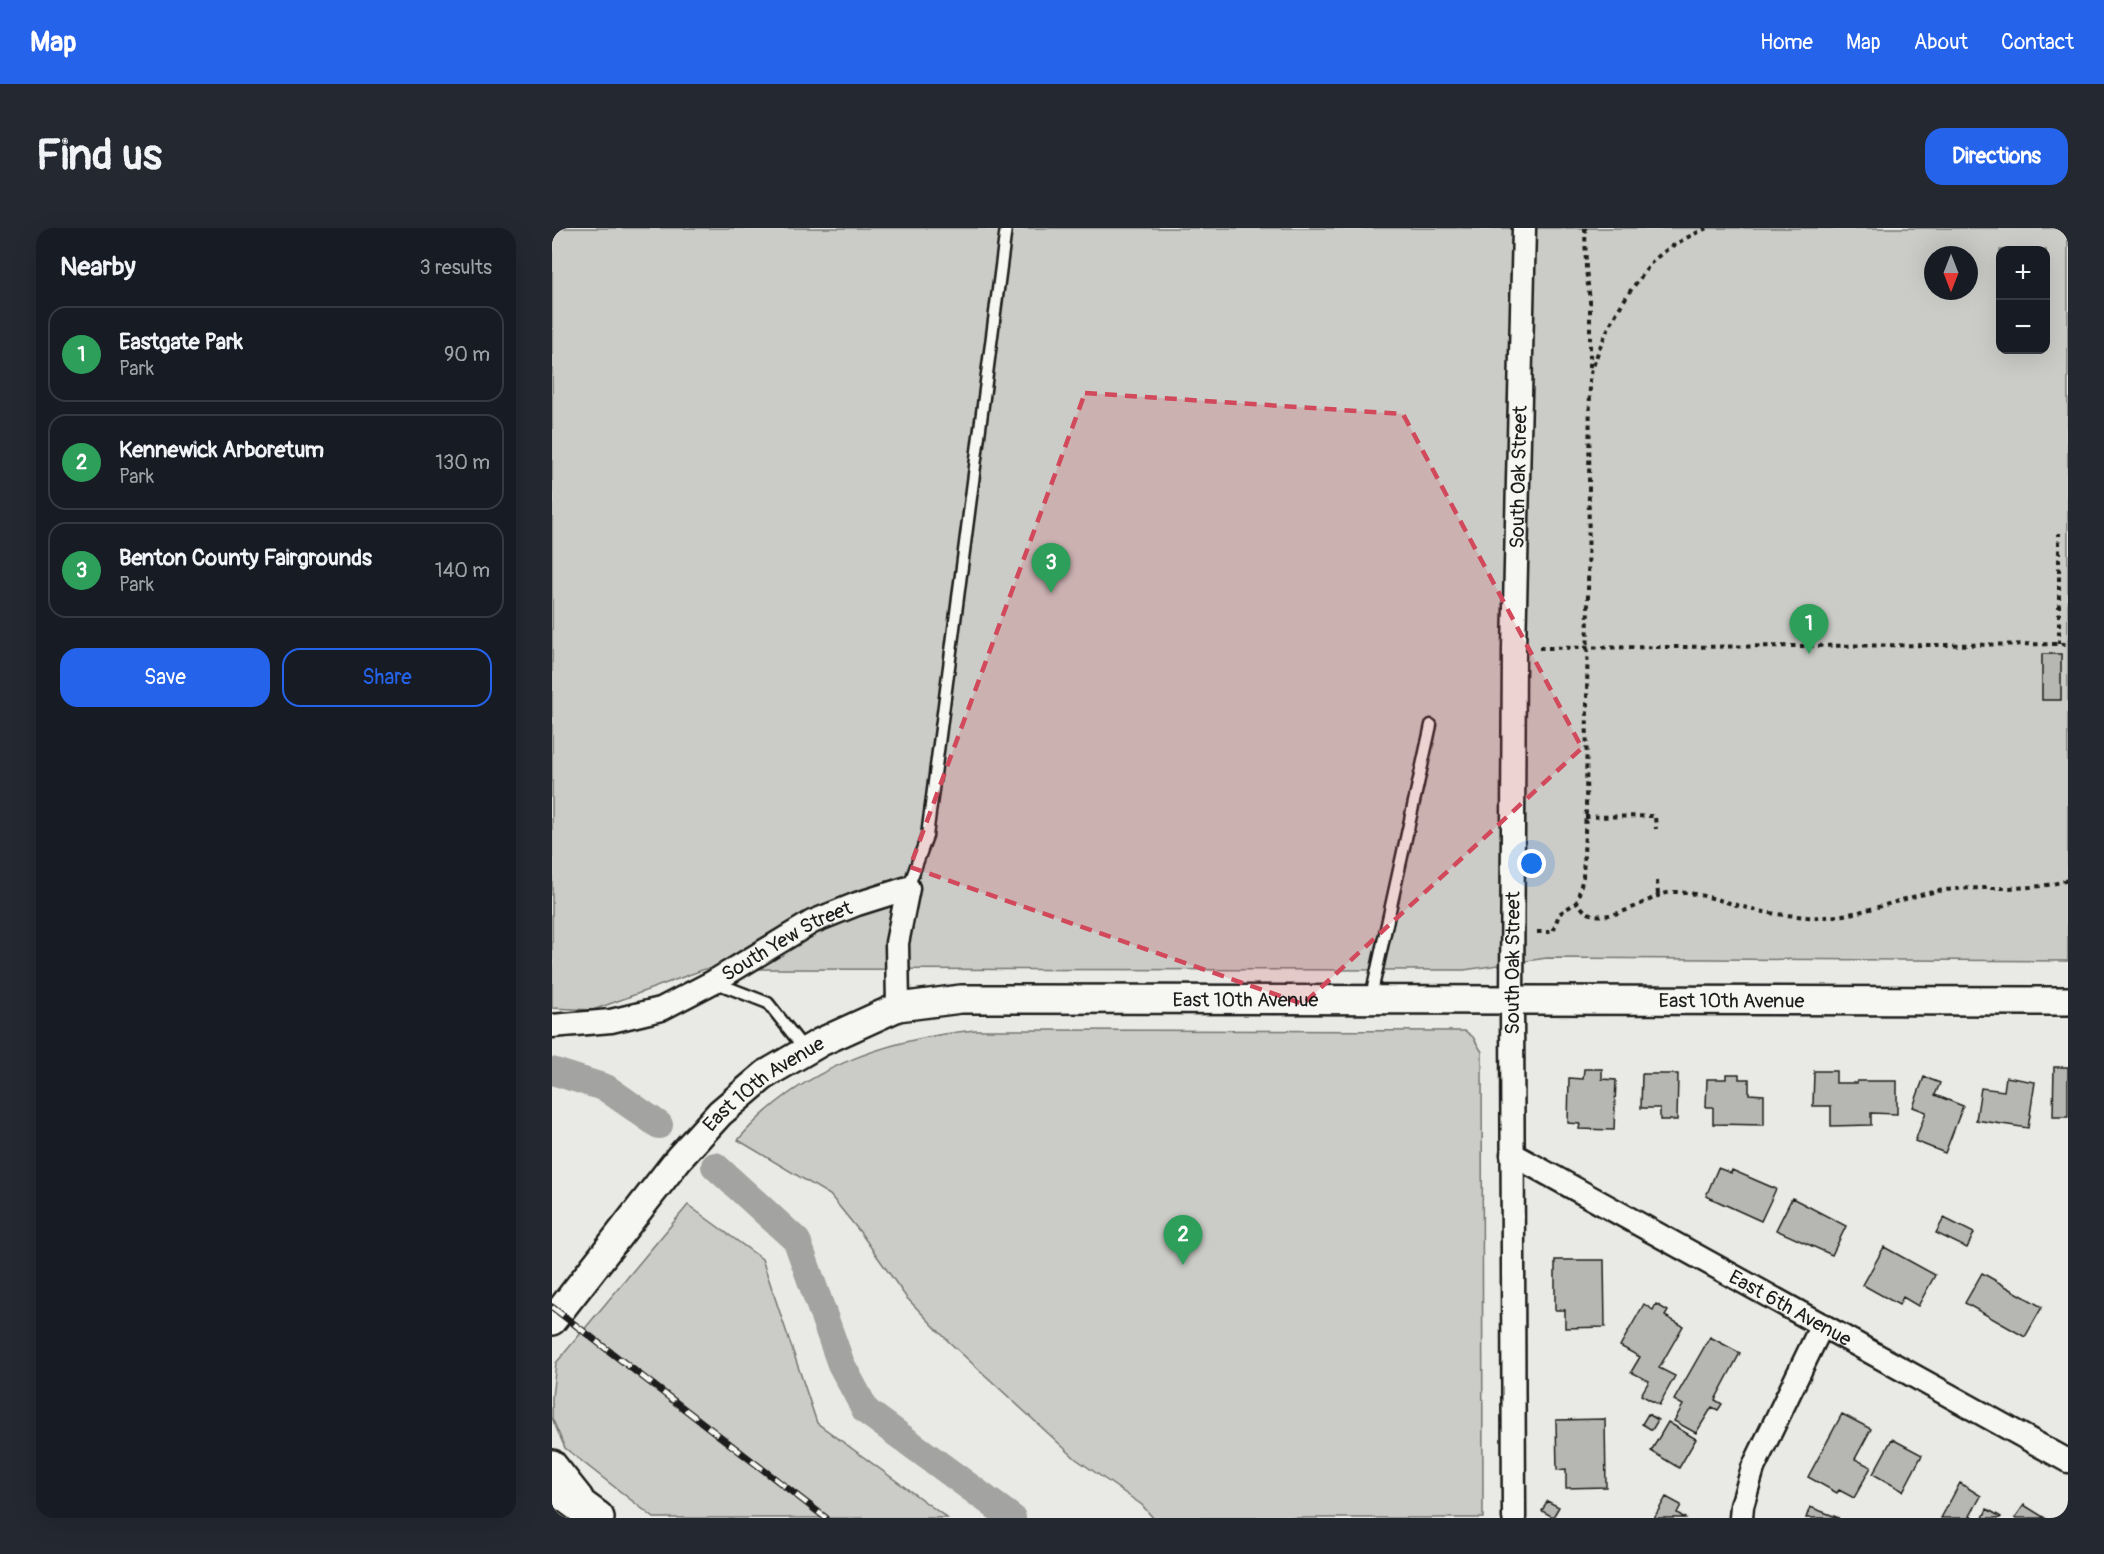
<!DOCTYPE html>
<meta charset="utf-8">
<style>
body{margin:0;font-family:Pangolin,sans-serif;background:#242831;color:#f1f3f6}
.controls{position:absolute;right:18px;top:18px;display:grid;overflow:hidden;border-radius:12px;box-shadow:0 6px 24px #0002}
.controls button{width:54px;height:54px;display:grid;place-items:center;padding:0;border:0;border-bottom:2px solid #363941;background:#171b24;color:#f1f3f6;font:30px sans-serif}
.compass{position:absolute;left:1372px;top:18px;width:54px;height:54px;border-radius:50%;background:#171b24;box-shadow:0 6px 24px #0002;rotate:180deg}
.you{position:absolute;left:980px;top:636px;width:21px;height:21px;margin:-15px;border:4px solid #fff;border-radius:50%;background:#1a73e8;box-shadow:0 0 0 9px #1a73e833}
.badge{display:grid;place-items:center;width:39px;height:39px;border-radius:50%;background:#2563eb;color:#fff;font-size:20px;font-weight:700}
.pin{position:absolute;translate:-50% -50px;filter:drop-shadow(0 2px 3px #0008)}
.pin::after{content:'';position:absolute;top:32px;width:21px;height:18px;background:inherit;clip-path:polygon(0 0,100% 0,50% 100%)}
.list{margin:0;padding:0;list-style:none}
h2{display:flex;justify-content:space-between;align-items:center;height:78px;margin:0;padding:0 24px;font-size:26px}
h2 small{font-size:20px;font-weight:400;color:#9ea1a6}
.list li{display:grid;grid-template-columns:39px 1fr auto;gap:18px;align-items:center;box-sizing:border-box;height:96px;margin:0 12px 12px;padding:0 12px;border:2px solid #363941;border-radius:18px}
.list b{display:block;font-size:22px;white-space:nowrap}
.list p{margin:0;font-size:20px;white-space:nowrap;color:#9ea1a6}
.list em{font-size:20px;font-style:normal;color:#9ea1a6}
.actions{display:flex;gap:12px;padding:18px 24px}
.actions a{flex:1;padding:14px 0;border:2px solid #2563eb;border-radius:18px;text-align:center;font-size:21px;color:#2563eb}
.actions .main{background:#2563eb;color:#fff}
.map{position:relative;flex:none;width:1516px;height:1290px;overflow:hidden;border-radius:18px}
header{display:flex;align-items:center;gap:36px;box-sizing:border-box;height:84px;padding:0 30px;background:#2563eb;color:#fff}
header strong{font-size:28px}
nav{display:flex;gap:33px;margin-inline-start:auto;font-size:21px}
.intro{display:flex;align-items:center;justify-content:space-between;box-sizing:border-box;height:144px;padding:0 36px}
h1{margin:0;font-size:42px}
.button{padding:15px 27px;border-radius:18px;background:#2563eb;color:#fff;font-size:21px;font-weight:700}
main{display:flex;gap:36px;padding:0 36px}
aside{flex:1;background:#171b24;border-radius:18px;box-shadow:0 6px 24px #0002}
.map>svg:first-child{display:block}
</style>
<header>
<strong>Map</strong>
<nav><a>Home</a><a>Map</a><a>About</a><a>Contact</a></nav>
</header>
<div class="intro"><h1>Find us</h1><a class="button">Directions</a></div>
<main>
<aside>
<h2>Nearby<small>3 results</small></h2>
<ul class="list">
<li><span class="badge" style="background:#2e9e5b">1</span><div><b>Eastgate Park</b><p>Park</p></div><em>90 m</em></li>
<li><span class="badge" style="background:#2e9e5b">2</span><div><b>Kennewick Arboretum</b><p>Park</p></div><em>130 m</em></li>
<li><span class="badge" style="background:#2e9e5b">3</span><div><b>Benton County Fairgrounds</b><p>Park</p></div><em>140 m</em></li>
</ul>
<div class="actions"><a class="main">Save</a><a>Share</a></div>
</aside>
<div class="map">
<svg width="1516" height="1290" viewBox="0 0 1516 1290">
<rect width="100%" height="100%" fill="#e9e9e5"/>
<filter id="ink" filterUnits="userSpaceOnUse"><feTurbulence type="fractalNoise" baseFrequency=".0167" numOctaves="2"/><feDisplacementMap in="SourceGraphic" scale="12" xChannelSelector="R" yChannelSelector="G"/><feConvolveMatrix kernelMatrix="1 2 1 2 8 2 1 2 1" color-interpolation-filters="sRGB"/></filter>
<g filter="url(#ink)">
<path fill="#cbcbc7" stroke="#747472" stroke-width="1.5" fill-rule="evenodd" d="M0,0H1516V733L995,730L912,742L153,741L41,782L0,780ZM1448,22H1494V122H1448ZM1381,27H1417V63H1381Z
M423,802L913,803L921,809L930,824L931,1290H601L590,1277L524,1231L396,1113L354,1069L308,1004L278,967L186,912C245,842 334,811 423,802Z
M136,977L210,1031L265,1195L395,1290H102L13,1220L0,1190V1169L4,1135Z"/>
<g fill="none" stroke-linecap="round" stroke-linejoin="round">
<path stroke="#a3a3a1" stroke-width="28" d="M0,843L54,860L107,897
M163,938L245,1013L289,1136L314,1183L460,1290"/>
</g>
<path fill="#b6b6b3" stroke="#1c1c1c" stroke-width="1.5" d="M1490,426H1509V472H1490Z
M1502,839H1516V889H1501Z
M1032,841H1050V851L1064,852L1062,902L1027,901L1028,896L1016,895L1017,850L1031,851Z
M1262,843H1284V855H1305V853H1345V886L1319,885V897L1279,898V878H1261Z
M1090,846H1126L1125,892H1108V880H1089Z
M1174,846H1187V851H1197V866L1212,867V897L1161,896V879H1154L1155,851H1174Z
M1372,849L1388,855L1383,867L1411,878L1393,925L1363,913L1374,884L1361,879Z
M1454,849L1483,854L1476,900L1424,892L1429,860L1452,863Z
M1166,940L1179,945L1180,942L1224,961L1209,993L1154,968Z
M1240,970L1294,998L1280,1027L1224,1002Z
M1392,990L1422,1005L1415,1020L1384,1005Z
M1332,1019L1383,1047L1366,1078L1351,1069L1347,1077L1311,1057Z
M1003,1032H1052L1053,1099L1013,1100V1082H1003Z
M1430,1045L1490,1079L1473,1109L1413,1075Z
M1092,1076L1101,1082L1104,1076L1116,1083L1113,1088L1131,1098L1107,1140L1123,1148L1107,1177L1089,1167L1097,1153L1079,1144L1088,1129L1068,1118Z
M1158,1109L1188,1125L1163,1172L1170,1176L1166,1182L1160,1179L1144,1205L1122,1193L1131,1177L1122,1172Z
M1096,1186L1106,1192L1100,1202L1090,1196Z
M1290,1186L1319,1201L1303,1231L1319,1239L1302,1270L1287,1262L1285,1265L1256,1249Z
M1053,1191L1054,1259L1014,1260V1241L1005,1242L1004,1192Z
M1116,1194L1144,1211L1127,1240L1099,1223Z
M1340,1211L1370,1227L1351,1263L1321,1246Z
M1408,1255L1429,1268L1418,1288L1422,1290H1389Z
M1114,1269L1129,1277L1125,1285L1133,1290H1102Z
M995,1273L1007,1279L1001,1289L990,1283Z
M1472,1277L1493,1290H1463Z
M1258,1279L1287,1290H1254Z
M1435,1281L1449,1289L1448,1290H1431Z"/>
<g fill="none" stroke-linecap="round" stroke-linejoin="round">
<defs>
<path id="service" d="M356,660L375,608L454,0
M162,754L216,775L254,823
M818,773L879,497"/>
<g id="minor">
<path id="s1" d="M0,798L59,793L109,781L161,754L260,694L305,676L356,660L345,715L346,779"/>
<path id="s2" d="M960,926L1516,1233"/>
<path id="s3" d="M962,1290L960,774L962,421L972,0"/>
<path d="M1189,1290L1190,1278L1201,1240L1270,1097"/>
</g>
<g id="tertiary">
<path id="s4" d="M0,1093L127,930L168,885L214,846L269,814L346,779L409,771L1516,773"/>
<path d="M0,1236L27,1270"/>
</g>
<path id="primary" d="M0,1257L45,1290"/>
</defs>
<use href="#service" stroke="#1c1c1c" stroke-width="15"/>
<use href="#minor" stroke="#1c1c1c" stroke-width="27"/>
<use href="#tertiary" stroke="#1c1c1c" stroke-width="32"/>
<use href="#primary" stroke="#1c1c1c" stroke-width="38"/>
<path stroke="#1c1c1c" stroke-width="4" stroke-dasharray="4.5 4.5" stroke-linecap="butt" d="M1033,0L1034,41L1038,73V142
M1155,0C1137,8 1118,18 1103,31C1097,36 1093,44 1088,50C1065,79 1048,113 1038,149L1034,582L1031,649L1025,674C1028,677 1031,682 1034,684C1053,694 1078,681 1095,673C1104,669 1110,665 1121,664C1147,664 1171,674 1196,680C1215,686 1236,687 1255,689C1305,692 1345,669 1393,662C1435,657 1474,665 1516,652
M1507,416V305
M987,420L1516,416
M1033,589L1103,588L1104,601
M1105,653L1106,667
M985,704H1001L1007,686L1025,674"/>
<use href="#service" stroke="#f6f6f2" stroke-width="10"/>
<use href="#minor" stroke="#f6f6f2" stroke-width="22"/>
<use href="#tertiary" stroke="#f6f6f2" stroke-width="27"/>
<use href="#primary" stroke="#f6f6f2" stroke-width="33"/>
<defs>
<path id="rail" d="M0,1079L274,1290"/>
</defs>
<use href="#rail" stroke="#1c1c1c" stroke-width="7"/>
<use href="#rail" stroke="#f6f6f2" stroke-width="4.5" stroke-dasharray="14" stroke-linecap="butt"/>
</g>
</g>
<path fill="#d1495b" fill-opacity="0.2" stroke="#d1495b" stroke-width="4.5" stroke-dasharray="12 8" stroke-linejoin="round" d="M533,165L851,186L1030,520L751,776L358,639Z"/>
<g text-anchor="middle" stroke-width="6" stroke-linejoin="round" paint-order="stroke">
<g font-size="20" fill="#1c1c1c" stroke="#f6f6f2">
<text dy="7" stroke="none"><textPath href="#s3" startOffset="1041">South Oak Street</textPath></text>
<text dy="7" stroke="none"><textPath href="#s1" startOffset="254">South Yew Street</textPath></text>
<text dy="7" stroke="none"><textPath href="#s3" startOffset="555">South Oak Street</textPath></text>
<text dy="7" stroke="none"><textPath href="#s4" startOffset="824">East 10th Avenue</textPath></text>
<text dy="7" stroke="none"><textPath href="#s4" startOffset="1310">East 10th Avenue</textPath></text>
<text dy="7" stroke="none"><textPath href="#s4" startOffset="320">East 10th Avenue</textPath></text>
<text dy="7" stroke="none"><textPath href="#s2" startOffset="318">East 6th Avenue</textPath></text>
</g>
</g>
</svg>
<div class="controls">
<button>+</button>
<button>−</button>
</div>
<svg class="compass" viewBox="-18 -18 36 36"><path d="M0-13l5 13h-10z" fill="#e53935"/><path d="M0 13l5-13h-10z" fill="#9ea1a6"/></svg>
<div class="you"></div>
<div class="pin badge" style="left:1257px;top:426px;background:#2e9e5b">1</div>
<div class="pin badge" style="left:631px;top:1037px;background:#2e9e5b">2</div>
<div class="pin badge" style="left:499px;top:365px;background:#2e9e5b">3</div>
</div>
</main>
